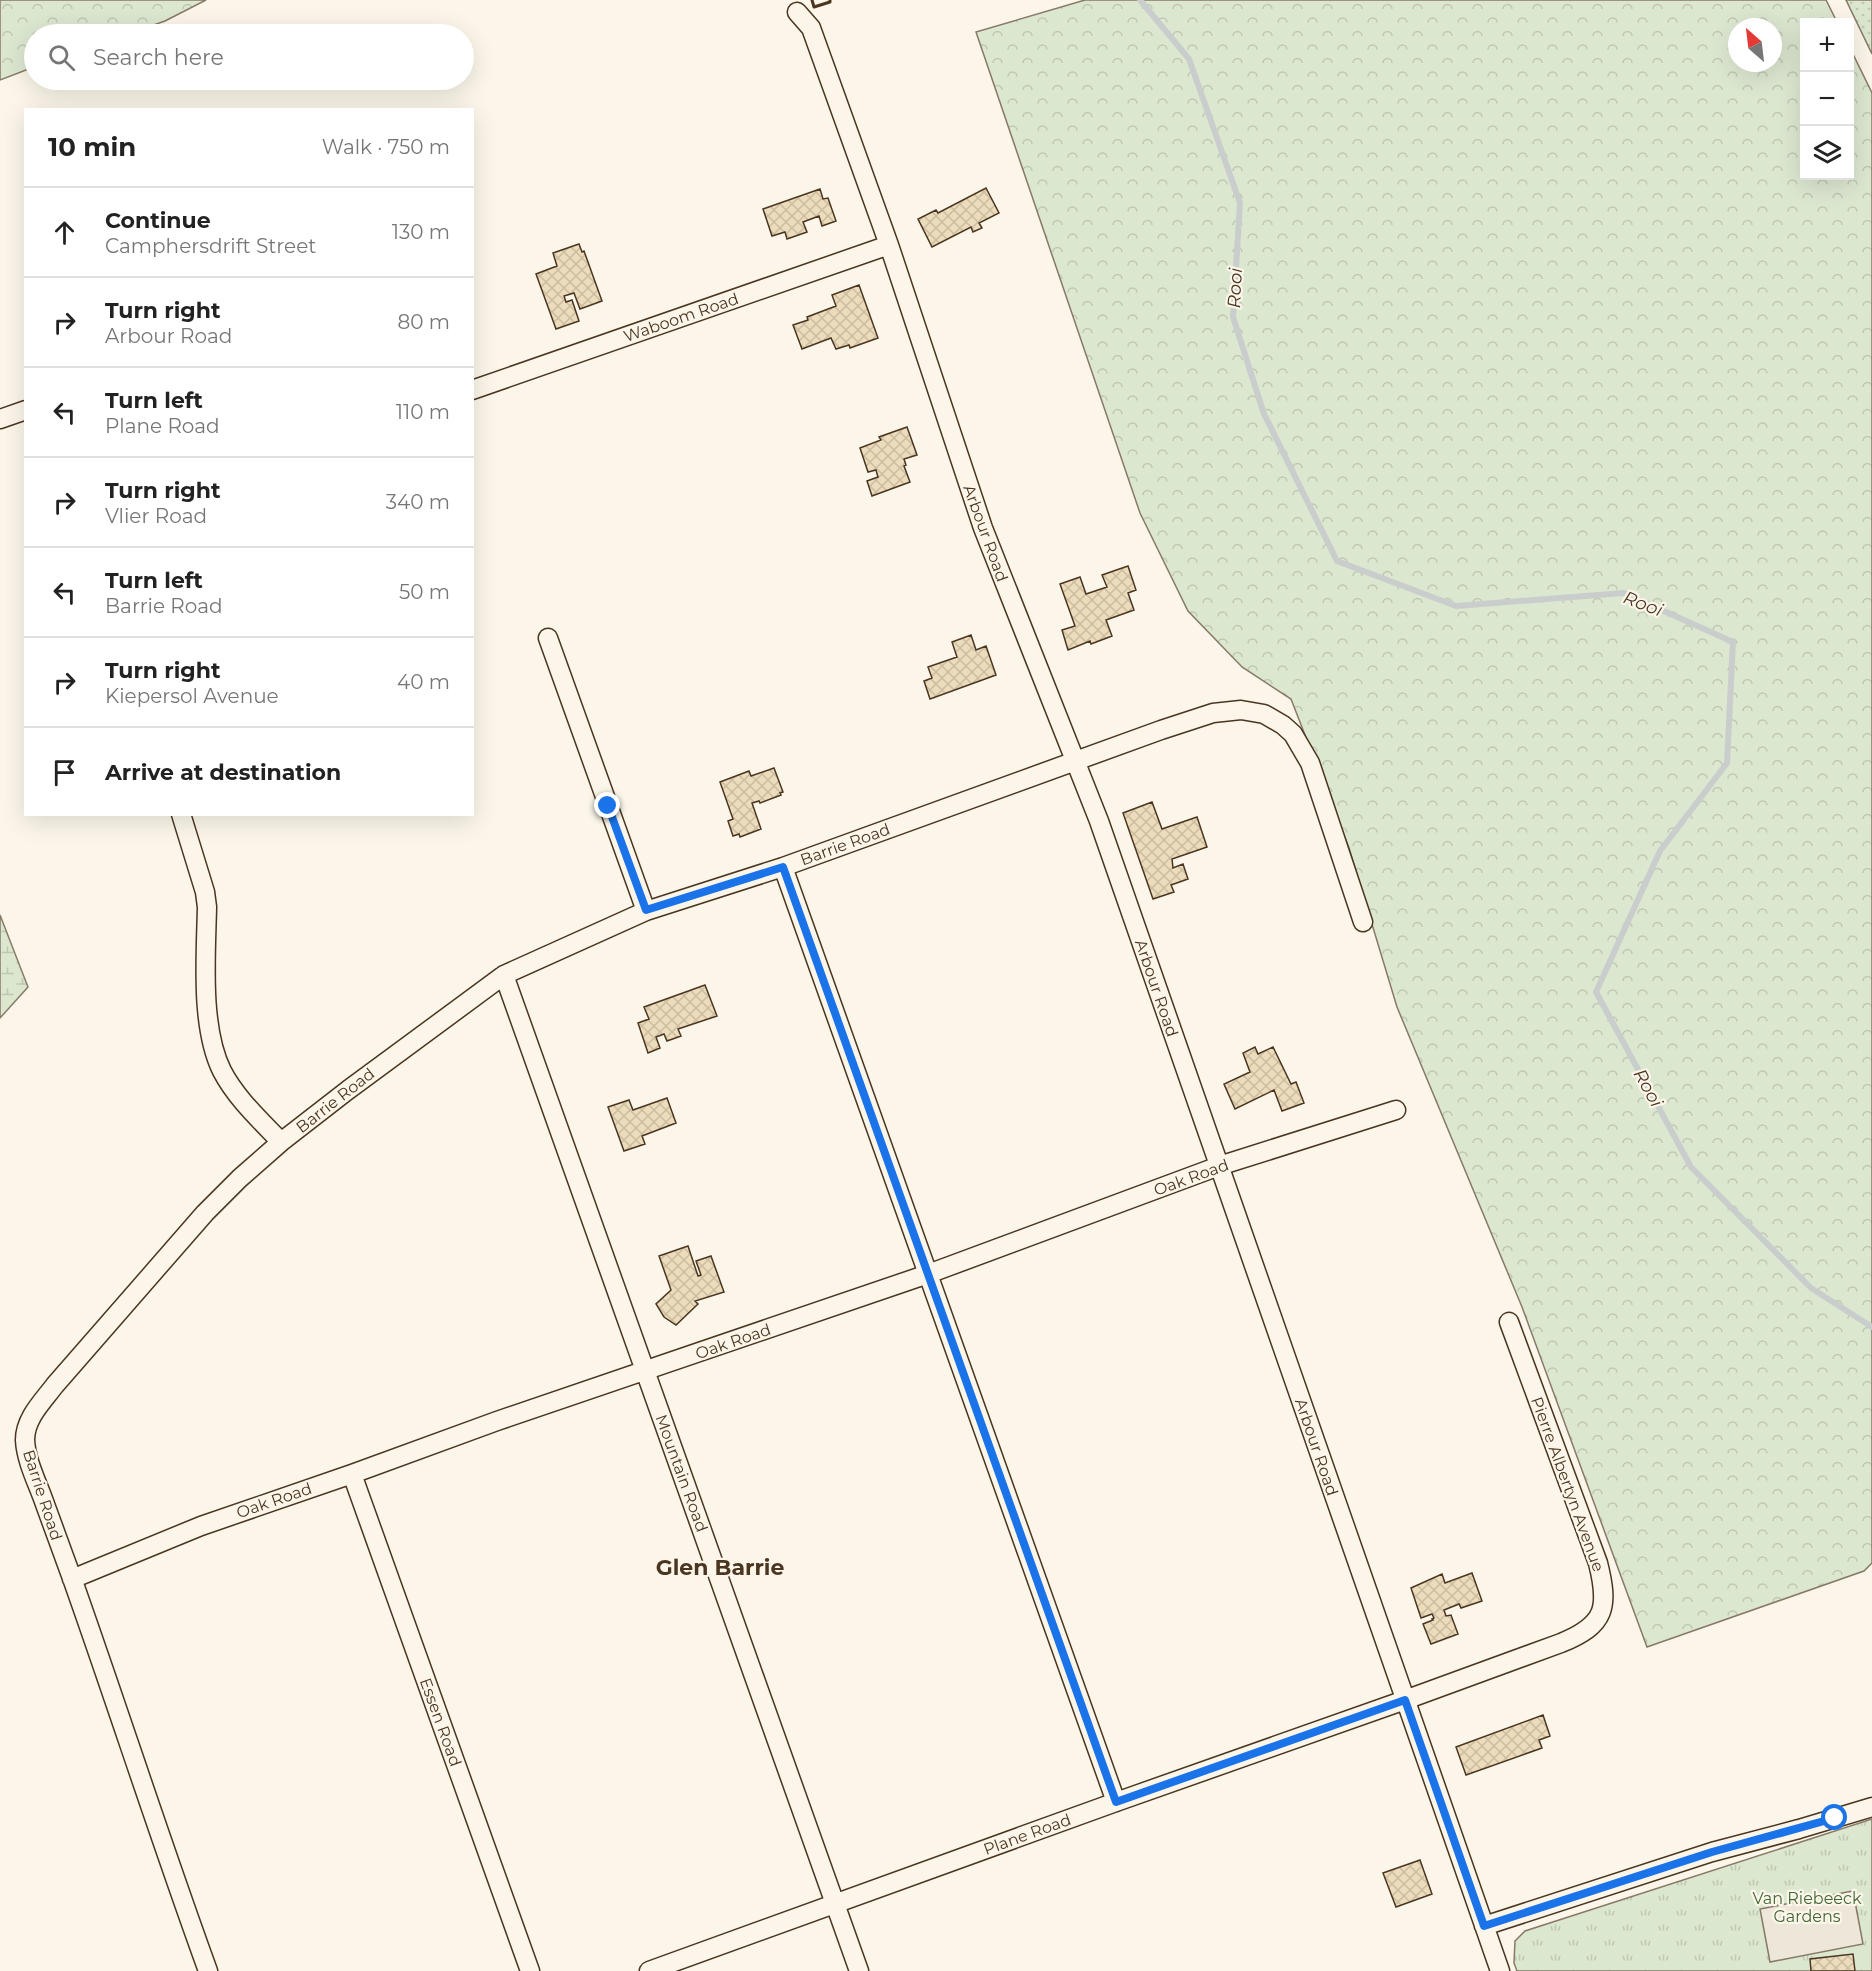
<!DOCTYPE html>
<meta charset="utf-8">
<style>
body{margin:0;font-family:Montserrat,sans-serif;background:#f2f2f2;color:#222}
.controls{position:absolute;right:18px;top:18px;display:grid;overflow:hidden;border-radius:0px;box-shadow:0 6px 24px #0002}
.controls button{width:54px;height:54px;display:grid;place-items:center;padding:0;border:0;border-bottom:2px solid #e0e0e0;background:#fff;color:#222;font:30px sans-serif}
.compass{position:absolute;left:1728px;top:18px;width:54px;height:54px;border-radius:50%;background:#fff;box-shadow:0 6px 24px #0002;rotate:332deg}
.stop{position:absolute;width:18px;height:18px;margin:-14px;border:4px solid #1a73e8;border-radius:50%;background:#fff}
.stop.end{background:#1a73e8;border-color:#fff;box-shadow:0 2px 6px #0008}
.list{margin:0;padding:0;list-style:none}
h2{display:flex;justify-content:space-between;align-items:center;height:78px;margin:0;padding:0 24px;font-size:26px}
h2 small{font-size:20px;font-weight:400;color:#767676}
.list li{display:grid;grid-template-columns:39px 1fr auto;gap:18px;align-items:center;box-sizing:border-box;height:90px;padding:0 24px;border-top:2px solid #e0e0e0}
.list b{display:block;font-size:22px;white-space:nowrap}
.list p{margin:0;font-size:20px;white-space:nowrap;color:#767676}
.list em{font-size:20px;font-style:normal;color:#767676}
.icon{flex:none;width:33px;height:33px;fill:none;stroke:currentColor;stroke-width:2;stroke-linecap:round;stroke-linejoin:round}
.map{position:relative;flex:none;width:1872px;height:1971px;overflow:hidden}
.search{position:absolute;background:#fff;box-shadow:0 6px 24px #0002;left:24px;top:24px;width:450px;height:66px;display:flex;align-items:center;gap:15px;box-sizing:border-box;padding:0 21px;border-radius:33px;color:#767676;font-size:22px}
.panel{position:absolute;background:#fff;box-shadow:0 6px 24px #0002;left:24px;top:108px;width:450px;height:708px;border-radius:0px}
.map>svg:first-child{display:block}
</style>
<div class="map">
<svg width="1872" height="1971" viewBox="0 0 1872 1971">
<defs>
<pattern id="grass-dots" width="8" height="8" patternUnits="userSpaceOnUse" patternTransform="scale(1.5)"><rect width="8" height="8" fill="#dce7d0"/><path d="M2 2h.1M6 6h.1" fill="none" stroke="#bec7b2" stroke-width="1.8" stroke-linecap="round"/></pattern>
<pattern id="forest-crowns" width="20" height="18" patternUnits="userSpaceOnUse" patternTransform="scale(1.5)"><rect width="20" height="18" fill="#dce7d0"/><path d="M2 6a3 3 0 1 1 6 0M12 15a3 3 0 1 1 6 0" fill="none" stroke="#bec7b2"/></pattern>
<pattern id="wetland-marsh" width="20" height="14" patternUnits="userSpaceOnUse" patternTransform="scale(1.5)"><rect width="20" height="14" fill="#dce7d0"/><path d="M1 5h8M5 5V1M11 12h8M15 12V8" fill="none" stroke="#bec7b2"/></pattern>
<pattern id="park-tufts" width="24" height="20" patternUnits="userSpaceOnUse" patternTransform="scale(1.5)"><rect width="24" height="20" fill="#dce7d0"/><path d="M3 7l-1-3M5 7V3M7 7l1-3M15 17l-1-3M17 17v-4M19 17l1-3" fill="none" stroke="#bec7b2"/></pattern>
<pattern id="building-cross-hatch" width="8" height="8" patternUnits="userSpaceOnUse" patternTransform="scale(1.5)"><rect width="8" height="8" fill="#ecdcbc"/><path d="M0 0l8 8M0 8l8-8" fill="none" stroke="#ccbda1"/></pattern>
</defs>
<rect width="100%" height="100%" fill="#fbf6e9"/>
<path fill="url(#grass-dots)" stroke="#887966" stroke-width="1.5" d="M1846,0H1872V54Z"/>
<path fill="url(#forest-crowns)" stroke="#887966" stroke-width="1.5" fill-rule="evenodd" d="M0,0H206L165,21L128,34H34V67L0,80Z
M1085,0H1826L1837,22H1804V176H1850V48L1872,93V1563L1864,1571L1647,1647L1522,1307L1397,1007L1349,848L1291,699L1242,667L1188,611L1140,513L976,32ZM1737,27H1773V63H1737Z"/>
<path fill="url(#wetland-marsh)" stroke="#887966" stroke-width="1.5" d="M0,915L28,987L0,1018Z"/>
<path fill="url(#park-tufts)" stroke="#887966" stroke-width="1.5" d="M1872,1819V1971H1517L1514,1963L1515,1941L1525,1931Z"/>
<path fill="#ede7d9" stroke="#887966" stroke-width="1.5" d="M1853,1891L1863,1944L1770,1962L1760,1909Z"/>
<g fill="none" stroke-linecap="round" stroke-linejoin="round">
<path stroke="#c9cecd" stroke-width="6" d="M1140,0L1189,59L1240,203L1233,317L1264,414L1337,561L1456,606L1624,593L1733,642L1727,763L1660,851L1596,992L1691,1167L1811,1288L1872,1327"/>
</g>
<path fill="url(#building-cross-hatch)" stroke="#4a3520" stroke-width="1.5" d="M986,188L999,213L979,223L982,228L973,232L971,227L932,247L918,219L936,210L938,213Z
M820,189L823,199L828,198L836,221L822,226L819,216L803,222L807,232L787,239L785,232L772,236L763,209Z
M579,244L582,252L584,251L602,301L580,309L574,293L564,296L566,302L572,300L579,321L556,329L536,274L557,266L553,253Z
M859,285L878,338L850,348L849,345L836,349L831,338L802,349L793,325L808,320L807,317L836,306L832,295Z
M907,427L917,455L904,459L906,465L904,466L910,482L872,496L867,481L878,477L876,470L868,472L860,448L881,440L879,437Z
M1128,566L1136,590L1128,593L1134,610L1106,620L1112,636L1091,644L1090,641L1068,650L1062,630L1075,626L1060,584L1080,577L1086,594L1107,587L1102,575Z
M971,635L976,650L986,646L996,675L930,699L924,681L932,678L928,667L957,657L952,642Z
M774,768L783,792L780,793L781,795L760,803L759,801L752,803L761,829L740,837L739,834L733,836L728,821L733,819L720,782L749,771L751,776Z
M1152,802L1162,829L1197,817L1207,847L1172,859L1173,868L1183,864L1188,879L1171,885L1174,892L1153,899L1123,813Z
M705,985L717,1016L678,1029L681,1036L667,1041L664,1034L656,1037L660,1048L648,1053L638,1023L649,1019L644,1007Z
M1255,1047L1258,1054L1273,1047L1291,1084L1296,1082L1304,1103L1282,1111L1274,1090L1235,1109L1224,1084L1250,1072L1243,1053Z
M667,1098L676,1123L642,1136L645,1144L624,1151L608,1107L629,1100L633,1110Z
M688,1246L698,1276L701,1275L696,1261L711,1256L724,1292L695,1301L698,1304L676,1325L664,1317L656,1304L671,1290L659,1256Z
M1472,1573L1482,1601L1461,1608L1459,1604L1444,1610L1446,1616L1451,1615L1458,1634L1431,1644L1423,1624L1433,1620L1432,1619L1434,1618L1432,1614L1421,1618L1411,1588L1442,1574L1445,1583Z
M1543,1715L1550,1736L1539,1740L1542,1748L1466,1775L1456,1747Z
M1420,1860L1432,1894L1396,1907L1383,1873Z
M1853,1954L1855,1971H1811L1810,1959Z"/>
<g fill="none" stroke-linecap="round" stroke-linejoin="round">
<defs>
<path id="street" d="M797,12L811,28L889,245L983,528L1099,821L1500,1971
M472,390L889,245
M0,419L26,410
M548,638L646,911
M181,814L205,892L207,907C206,955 200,1027 222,1071C236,1098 260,1120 281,1142
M783,867L1116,1802
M504,975L859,1971
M352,1474L530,1971
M72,1579L201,1526L352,1474L497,1421L928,1274L1219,1166L1396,1110
M1484,1926L1712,1852L1799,1829L1872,1807
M208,1971C161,1842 119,1711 73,1581C63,1553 52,1524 42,1496C35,1478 26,1459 25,1440C25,1418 43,1401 55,1385L205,1213L240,1178L281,1142L348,1090L504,975L646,911L783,867L1161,730L1213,713L1241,710L1264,714L1283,725L1293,734L1310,763L1363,922
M649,1971L1116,1802L1405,1700L1561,1643C1606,1625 1609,1607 1598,1563L1509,1322"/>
</defs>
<use href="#street" stroke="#4a3520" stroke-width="21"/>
<use href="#street" stroke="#fbf6e9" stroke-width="18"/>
<path stroke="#4a3520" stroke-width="3" d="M812,0L814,7L830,2V0"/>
</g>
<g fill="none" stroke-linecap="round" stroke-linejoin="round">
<path stroke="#1a73e8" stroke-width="8" d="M608,806L646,910L783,867L1116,1802L1405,1700L1484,1926L1712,1852L1835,1818"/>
</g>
<g text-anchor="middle" stroke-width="4.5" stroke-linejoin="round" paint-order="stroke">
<g font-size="16" fill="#4a3520" stroke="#fbf6e9">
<text transform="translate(681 317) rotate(-19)" y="6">Waboom Road</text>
<text transform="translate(986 533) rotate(70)" y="6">Arbour Road</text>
<text transform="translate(845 844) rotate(-20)" y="6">Barrie Road</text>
<text transform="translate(1157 988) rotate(71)" y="6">Arbour Road</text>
<text transform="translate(335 1100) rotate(-38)" y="6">Barrie Road</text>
<text transform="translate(1191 1177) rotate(-20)" y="6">Oak Road</text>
<text transform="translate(733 1341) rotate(-19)" y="6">Oak Road</text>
<text transform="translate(1317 1447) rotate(71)" y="6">Arbour Road</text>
<text transform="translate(682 1473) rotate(70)" y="6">Mountain Road</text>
<text transform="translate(1568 1484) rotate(70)" y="6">Pierre Albertyn Avenue</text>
<text transform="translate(43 1495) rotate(72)" y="6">Barrie Road</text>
<text transform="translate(274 1500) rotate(-19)" y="6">Oak Road</text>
<text transform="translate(441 1722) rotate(70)" y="6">Essen Road</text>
<text transform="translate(1027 1834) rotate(-20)" y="6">Plane Road</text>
</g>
<g font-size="16" fill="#436837" stroke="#fbf6e9">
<text x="1807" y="1904">Van Riebeeck<tspan x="1807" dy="18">Gardens</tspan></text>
</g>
<g font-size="18" font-style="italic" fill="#4a3520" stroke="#fbf6e9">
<text transform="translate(1235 288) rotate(-87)" y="6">Rooi</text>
<text transform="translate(1643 604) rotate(21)" y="6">Rooi</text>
<text transform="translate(1648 1088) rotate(61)" y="6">Rooi</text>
</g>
<g font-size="22" font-weight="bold" fill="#4a3520" stroke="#fbf6e9">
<text x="720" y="1575">Glen Barrie</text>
</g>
</g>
</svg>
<div class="controls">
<button>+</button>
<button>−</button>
<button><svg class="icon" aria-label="layers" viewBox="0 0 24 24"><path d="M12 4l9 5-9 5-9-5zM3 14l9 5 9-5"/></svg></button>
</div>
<svg class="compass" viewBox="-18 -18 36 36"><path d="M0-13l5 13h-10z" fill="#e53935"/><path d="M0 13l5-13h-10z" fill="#767676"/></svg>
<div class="stop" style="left:1835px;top:1818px"></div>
<div class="stop end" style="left:608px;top:806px"></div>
<div class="search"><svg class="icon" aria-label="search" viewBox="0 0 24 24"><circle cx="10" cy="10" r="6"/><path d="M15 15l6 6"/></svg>Search here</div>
<section class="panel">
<h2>10 min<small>Walk · 750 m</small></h2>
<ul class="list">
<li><svg class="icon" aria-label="ahead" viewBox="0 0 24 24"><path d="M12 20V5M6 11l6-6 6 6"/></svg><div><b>Continue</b><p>Camphersdrift Street</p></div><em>130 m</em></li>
<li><svg class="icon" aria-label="right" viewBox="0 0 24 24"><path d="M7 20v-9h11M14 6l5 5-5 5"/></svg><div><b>Turn right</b><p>Arbour Road</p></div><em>80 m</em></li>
<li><svg class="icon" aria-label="left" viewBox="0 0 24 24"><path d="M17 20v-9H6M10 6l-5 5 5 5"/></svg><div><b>Turn left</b><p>Plane Road</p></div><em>110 m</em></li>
<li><svg class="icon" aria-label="right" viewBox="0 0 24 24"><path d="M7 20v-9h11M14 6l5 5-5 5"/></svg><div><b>Turn right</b><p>Vlier Road</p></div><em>340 m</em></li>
<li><svg class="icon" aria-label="left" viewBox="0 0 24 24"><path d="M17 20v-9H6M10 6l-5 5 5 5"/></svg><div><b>Turn left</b><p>Barrie Road</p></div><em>50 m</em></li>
<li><svg class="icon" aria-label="right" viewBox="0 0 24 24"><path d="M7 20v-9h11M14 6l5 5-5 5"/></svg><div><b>Turn right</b><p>Kiepersol Avenue</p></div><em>40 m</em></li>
<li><svg class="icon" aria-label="arrive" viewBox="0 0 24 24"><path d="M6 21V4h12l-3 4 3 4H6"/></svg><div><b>Arrive at destination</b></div></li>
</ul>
</section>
</div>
